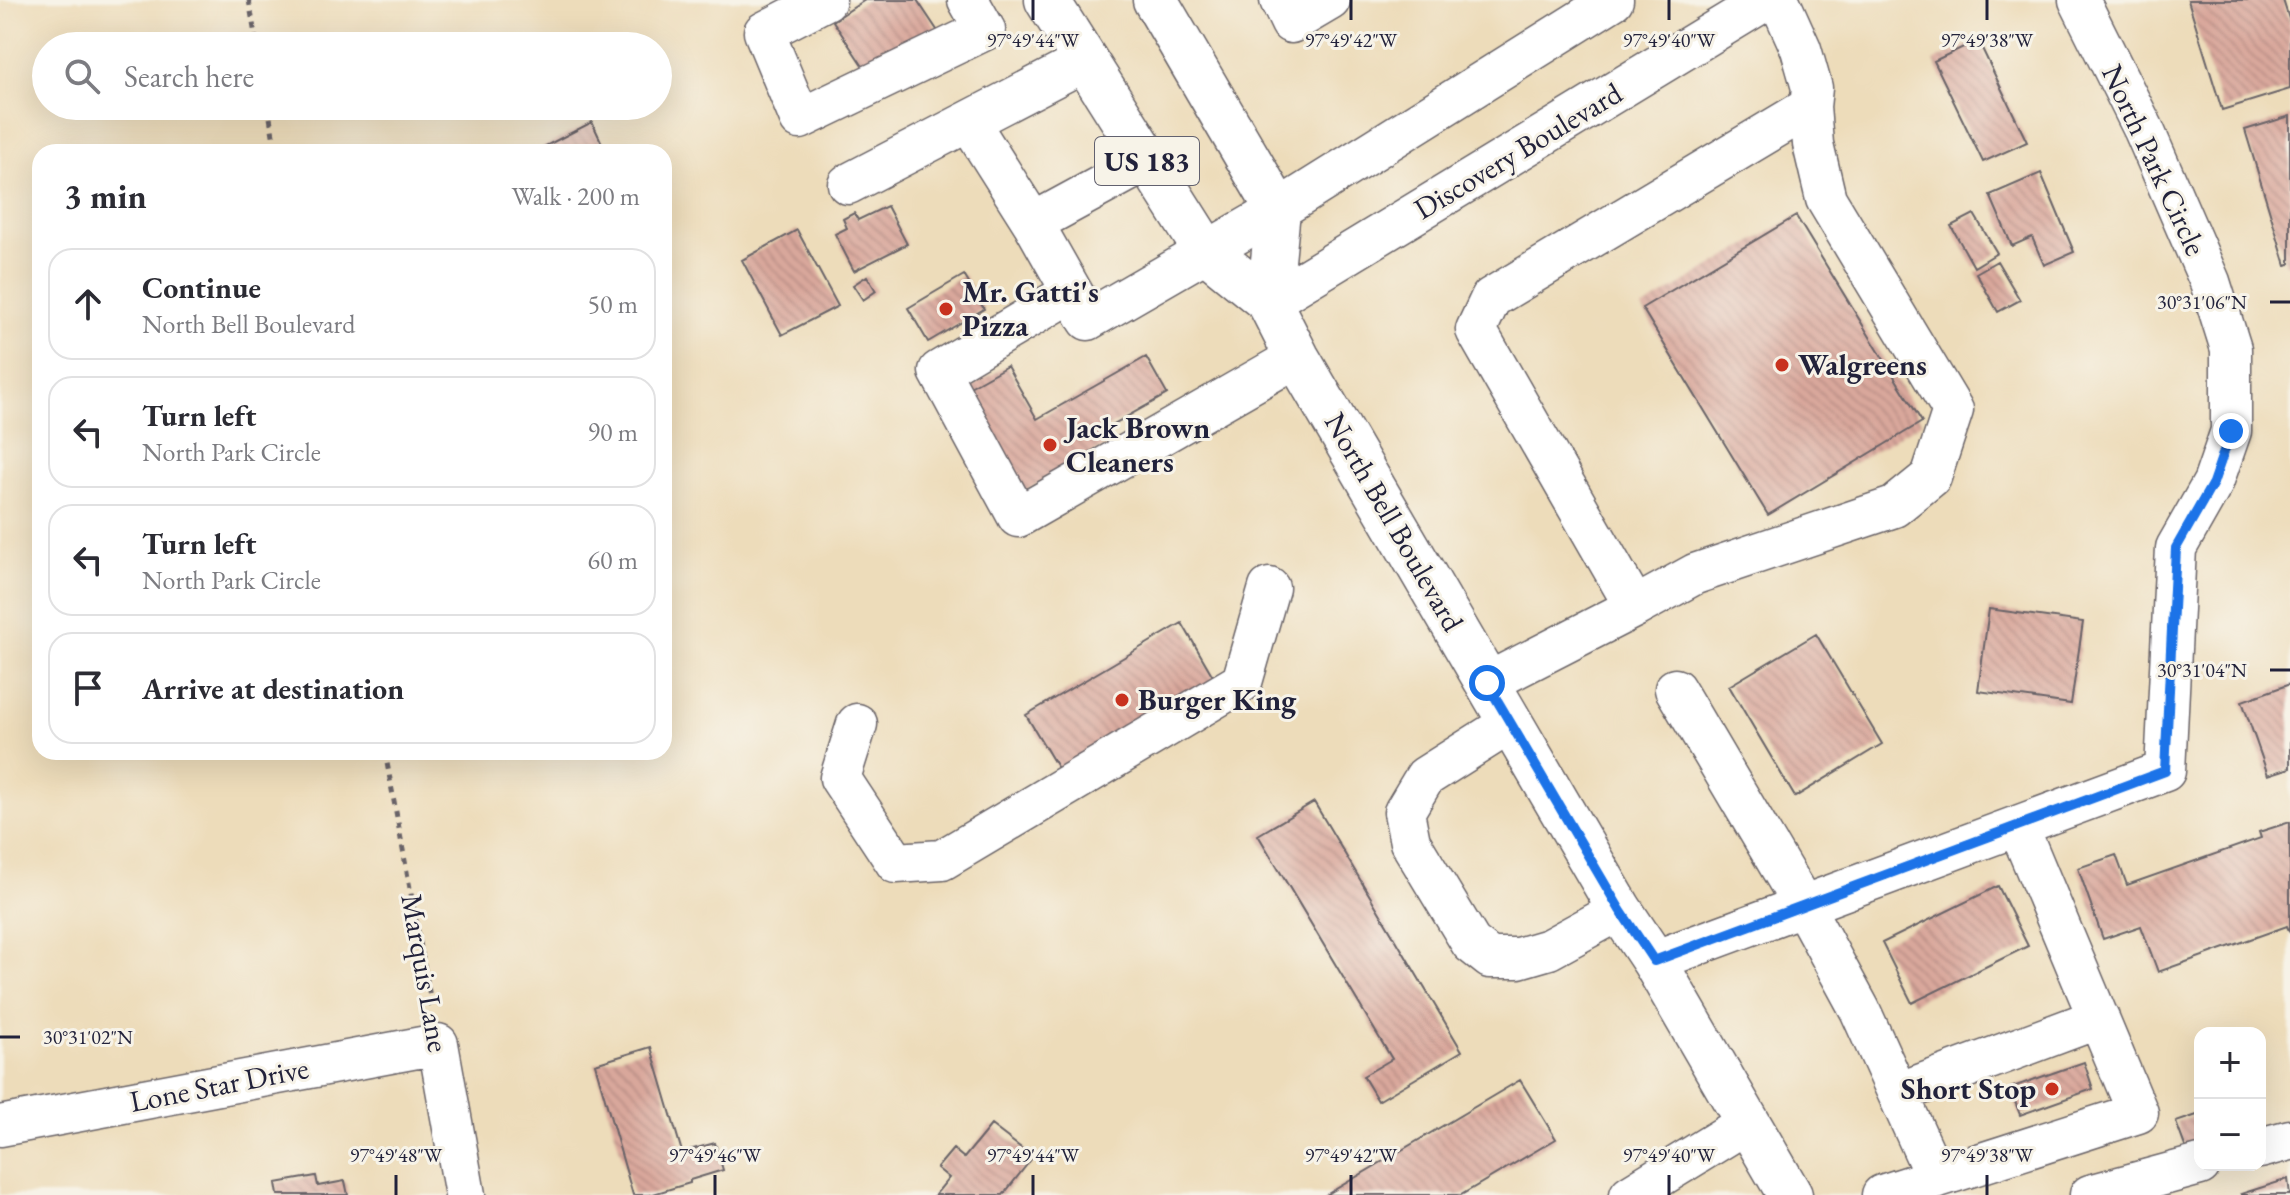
<!DOCTYPE html>
<meta charset="utf-8">
<style>
body{margin:0;font-family:"EB Garamond",serif;background:#f7f7f7;color:#2b2b33}
.controls{position:absolute;right:24px;bottom:24px;display:grid;overflow:hidden;border-radius:16px;box-shadow:0 8px 32px #0002}
.controls button{width:72px;height:72px;display:grid;place-items:center;padding:0;border:0;border-bottom:2px solid #e1e1e2;background:#fff;color:#2b2b33;font:40px sans-serif}
.stop{position:absolute;width:24px;height:24px;margin:-18px;border:6px solid #1a73e8;border-radius:50%;background:#fff}
.stop.end{background:#1a73e8;border-color:#fff;box-shadow:0 2px 8px #0008}
.list{margin:0;padding:0;list-style:none}
h2{display:flex;justify-content:space-between;align-items:center;height:104px;margin:0;padding:0 32px;font-size:34px}
h2 small{font-size:26px;font-weight:400;color:#7c7c81}
.list li{display:grid;grid-template-columns:52px 1fr auto;gap:24px;align-items:center;box-sizing:border-box;height:112px;margin:0 16px 16px;padding:0 16px;border:2px solid #e1e1e2;border-radius:24px}
.list b{display:block;font-size:30px;white-space:nowrap}
.list p{margin:0;font-size:26px;white-space:nowrap;color:#7c7c81}
.list em{font-size:26px;font-style:normal;color:#7c7c81}
.icon{flex:none;width:44px;height:44px;fill:none;stroke:currentColor;stroke-width:2;stroke-linecap:round;stroke-linejoin:round}
.map{position:relative;flex:none;width:2290px;height:1195px;overflow:hidden}
.search{position:absolute;background:#fff;box-shadow:0 8px 32px #0002;left:32px;top:32px;width:640px;height:88px;display:flex;align-items:center;gap:20px;box-sizing:border-box;padding:0 28px;border-radius:44px;color:#7c7c81;font-size:30px}
.panel{position:absolute;background:#fff;box-shadow:0 8px 32px #0002;left:32px;top:144px;width:640px;height:616px;border-radius:24px}
.map>svg:first-child{display:block}
</style>
<div class="map">
<svg width="2290" height="1195" viewBox="0 0 2290 1195">
<defs>
<pattern id="building-back-hatch" width="6" height="6" patternUnits="userSpaceOnUse" patternTransform="scale(2)"><rect width="6" height="6" fill="#d9a79b"/><path d="M-1 5l2 2M0 0l6 6M5-1l2 2" fill="none" stroke="#ba8f86"/></pattern>
</defs>
<rect width="100%" height="100%" fill="#f7f3e8"/>
<filter id="ink" filterUnits="userSpaceOnUse"><feTurbulence type="fractalNoise" baseFrequency=".0125" numOctaves="2"/><feDisplacementMap in="SourceGraphic" scale="16" xChannelSelector="R" yChannelSelector="G"/><feConvolveMatrix kernelMatrix="1 2 1 2 8 2 1 2 1" color-interpolation-filters="sRGB"/></filter>
<filter id="wash" filterUnits="userSpaceOnUse"><feTurbulence type="fractalNoise" baseFrequency=".006" numOctaves="4" result="noise"/><feDisplacementMap in="SourceGraphic" scale="32" xChannelSelector="R" yChannelSelector="G"/><feGaussianBlur stdDeviation="1.8" result="paint"/><feColorMatrix in="noise" values="0 0 0 0 0 0 0 0 0 0 0 0 0 0 0 0 0 1.4 0 .05"/><feComposite in="paint" operator="in"/></filter>
<g filter="url(#wash)">
<rect width="100%" height="100%" fill="#eddcba"/>
<g id="blocks">
<path fill="url(#building-back-hatch)" d="M865,0H917L939,33L870,77L833,21Z
M2188,0H2283L2290,22V89L2222,110Z
M1978,40L2027,142L1983,162L1934,61Z
M2290,116V264L2286,265L2245,130Z
M592,122L606,152H534Z
M2041,173L2074,252L2044,265L2032,237L2012,246L1990,195Z
M887,206L907,244L854,271L835,234L847,228L843,219L854,213L858,220Z
M1974,214L1997,253L1974,267L1951,226Z
M1796,216L1922,422L1768,515L1642,308Z
M797,230L838,306L782,335L742,260Z
M1997,261L2020,300L1998,312L1976,273Z
M964,275L984,309L928,342L908,308Z
M867,276L876,291L863,300L853,285Z
M1146,357L1167,394L1105,429L1112,442L1020,494L961,392L1007,366L1037,419Z
M1989,609L2083,622L2071,704L1978,691Z
M1182,623L1218,685L1063,777L1026,715Z
M1816,634L1882,744L1795,797L1729,686Z
M2290,684V768L2268,775L2242,701Z
M1314,802L1462,1051L1378,1101L1363,1076L1392,1059L1258,835Z
M2290,822V933L2287,926L2158,972L2141,926L2103,939L2078,868L2116,855L2127,885L2261,838L2259,832Z
M1998,886L2028,946L1912,1003L1882,943Z
M651,1047L682,1152L715,1143L723,1170L690,1180V1183L650,1195H633L595,1064Z
M2084,1062L2093,1089L2020,1115L2010,1088Z
M1520,1080L1556,1139L1461,1195H1326Z
M2200,1114V1144L2186,1149L2176,1122Z
M991,1125L1033,1157L1003,1195H935L949,1178L937,1168L953,1149L964,1158Z
M316,1176L318,1186L345,1181L348,1195H278L276,1183Z
M2288,1179L2290,1195H2242L2241,1194Z"/>
</g>
</g>
<g filter="url(#ink)">
<use href="#blocks" fill-opacity="0" stroke="#696367" stroke-width="2"/>
<g fill="none" stroke-linecap="round" stroke-linejoin="round">
<defs>
<path id="minor" d="M826,0L764,32L800,119L985,30L968,0
M1280,0L1291,23L1330,0
M969,122L1033,223L1147,161
M848,184L1087,60
M1033,223L1088,320L1278,210L1613,0
M1072,292L939,371L1018,517L1297,357
M1269,302L1766,0
M1635,607L1476,330L1491,298L1810,107
M1487,683L1635,607L1695,574L1894,507L1931,477L1953,410L1826,199L1813,144L1810,107L1812,88L1801,49L1779,0
M1675,689L1804,907L1860,1010L1936,1178
M1512,722L1425,777L1404,812L1410,842L1471,943L1490,958H1518L1549,949L1620,910
M857,724L840,778L896,863L942,860L1242,682L1269,588
M1654,961L2165,771L2176,548L2213,483L2231,431V349L2210,282L2144,130L2079,0
M1898,1093L2099,1018
M0,1126L438,1044L465,1195
M2260,1148L2290,1140
M1630,1195L1747,1123
M1882,1195L2138,1113L2018,826
M2090,1195L2200,1165"/>
<path id="major" d="M1047,0L1205,250L1269,302L1297,357L1620,910L1654,961L1790,1195
M1155,0L1278,210L1269,302"/>
</defs>
<use href="#minor" stroke="#696367" stroke-width="43"/>
<use href="#major" stroke="#696367" stroke-width="47"/>
<path stroke="#696367" stroke-width="5" stroke-dasharray="6 6" stroke-linecap="butt" d="M249,0L257,46
M268,106L276,152
M385,752L432,1008"/>
<use href="#minor" stroke="#fff" stroke-width="40"/>
<use href="#major" stroke="#fff" stroke-width="44"/>
</g>
</g>
<g fill="none" stroke-linecap="round" stroke-linejoin="round" filter="url(#ink)">
<path stroke="#1a73e8" stroke-width="10" d="M1487,683L1620,910L1654,961L2165,771L2176,548L2213,483L2231,431"/>
</g>
<path fill="none" stroke="#22223b" stroke-width="3" d="M1033,0V20M1351,0V20M1669,0V20M1987,0V20M2270,302H2290M2270,670H2290M0,1037H20M396,1175V1195M715,1175V1195M1033,1175V1195M1351,1175V1195M1669,1175V1195M1987,1175V1195"/>
<g fill="#c8321e" stroke="#f7f3e8" stroke-width="3">
<circle cx="946" cy="309" r="8"/>
<circle cx="1782" cy="365" r="8"/>
<circle cx="1050" cy="445" r="8"/>
<circle cx="1122" cy="700" r="8"/>
<circle cx="2052" cy="1089" r="8"/>
</g>
<g text-anchor="middle" stroke-width="6" stroke-linejoin="round" paint-order="stroke">
<rect fill="#f7f3e8" stroke="#62616f" stroke-width="2" x="1095" y="137" width="104" height="48" rx="6"/>
<g font-size="28" font-weight="bold" fill="#22223b">
<text x="1147" y="171">US 183</text>
</g>
<g font-size="30" fill="#22223b" stroke="#f7f3e8">
<text transform="translate(1518 151) rotate(-31)" y="10">Discovery Boulevard</text>
<text transform="translate(2154 160) rotate(65)" y="10">North Park Circle</text>
<text transform="translate(1394 522) rotate(60)" y="10">North Bell Boulevard</text>
<text transform="translate(425 973) rotate(80)" y="10">Marquis Lane</text>
<text transform="translate(219 1085) rotate(-11)" y="10">Lone Star Drive</text>
</g>
<g font-size="30" font-weight="bold" fill="#22223b" stroke="#f7f3e8" text-anchor="start">
<text x="962" y="302">Mr. Gatti's<tspan x="962" dy="34">Pizza</tspan></text>
<text x="1798" y="375">Walgreens</text>
<text x="1066" y="438">Jack Brown<tspan x="1066" dy="34">Cleaners</tspan></text>
<text x="1138" y="710">Burger King</text>
<text x="2036" y="1099" text-anchor="end">Short Stop</text>
</g>
</g>
<g font-size="20" text-anchor="middle" fill="#22223b" stroke="#f7f3e8" stroke-width="6" stroke-linejoin="round" paint-order="stroke">
<text x="1033" y="47">97°49'44"W</text>
<text x="1351" y="47">97°49'42"W</text>
<text x="1669" y="47">97°49'40"W</text>
<text x="1987" y="47">97°49'38"W</text>
<text x="2202" y="309">30°31'06"N</text>
<text x="2202" y="677">30°31'04"N</text>
<text x="88" y="1044">30°31'02"N</text>
<text x="396" y="1162">97°49'48"W</text>
<text x="715" y="1162">97°49'46"W</text>
<text x="1033" y="1162">97°49'44"W</text>
<text x="1351" y="1162">97°49'42"W</text>
<text x="1669" y="1162">97°49'40"W</text>
<text x="1987" y="1162">97°49'38"W</text>
</g>
</svg>
<div class="controls">
<button>+</button>
<button>−</button>
</div>
<div class="stop" style="left:1487px;top:683px"></div>
<div class="stop end" style="left:2231px;top:431px"></div>
<div class="search"><svg class="icon" aria-label="search" viewBox="0 0 24 24"><circle cx="10" cy="10" r="6"/><path d="M15 15l6 6"/></svg>Search here</div>
<section class="panel">
<h2>3 min<small>Walk · 200 m</small></h2>
<ul class="list">
<li><svg class="icon" aria-label="ahead" viewBox="0 0 24 24"><path d="M12 20V5M6 11l6-6 6 6"/></svg><div><b>Continue</b><p>North Bell Boulevard</p></div><em>50 m</em></li>
<li><svg class="icon" aria-label="left" viewBox="0 0 24 24"><path d="M17 20v-9H6M10 6l-5 5 5 5"/></svg><div><b>Turn left</b><p>North Park Circle</p></div><em>90 m</em></li>
<li><svg class="icon" aria-label="left" viewBox="0 0 24 24"><path d="M17 20v-9H6M10 6l-5 5 5 5"/></svg><div><b>Turn left</b><p>North Park Circle</p></div><em>60 m</em></li>
<li><svg class="icon" aria-label="arrive" viewBox="0 0 24 24"><path d="M6 21V4h12l-3 4 3 4H6"/></svg><div><b>Arrive at destination</b></div></li>
</ul>
</section>
</div>
